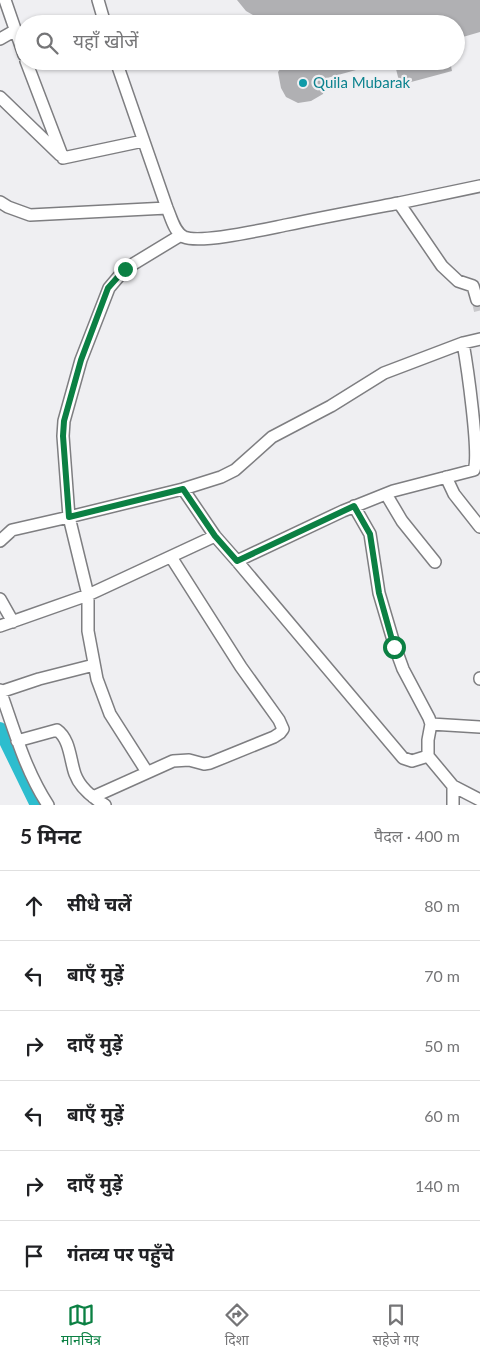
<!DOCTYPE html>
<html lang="hi">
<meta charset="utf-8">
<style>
body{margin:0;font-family:Lato,"Noto Sans Devanagari",sans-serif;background:#f2f2f2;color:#202124}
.stop{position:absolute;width:15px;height:15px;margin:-11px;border:4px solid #0b8043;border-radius:50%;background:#fff}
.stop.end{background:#0b8043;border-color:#fff;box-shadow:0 1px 5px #0008}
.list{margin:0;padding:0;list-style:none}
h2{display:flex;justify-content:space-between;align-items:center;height:65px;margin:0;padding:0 20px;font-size:21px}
h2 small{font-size:16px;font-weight:400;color:#757577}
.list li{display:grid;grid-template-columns:32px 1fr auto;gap:15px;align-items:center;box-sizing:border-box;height:70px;padding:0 20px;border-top:1px solid #e0e0e0}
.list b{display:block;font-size:19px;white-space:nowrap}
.list em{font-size:16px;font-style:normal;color:#757577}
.icon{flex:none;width:28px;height:28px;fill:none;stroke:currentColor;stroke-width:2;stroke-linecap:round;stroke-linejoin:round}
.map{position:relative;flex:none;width:480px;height:805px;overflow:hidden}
.search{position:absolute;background:#fff;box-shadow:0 1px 4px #0004;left:15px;right:15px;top:15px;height:55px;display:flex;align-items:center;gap:12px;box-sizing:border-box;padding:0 18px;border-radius:28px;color:#757577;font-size:19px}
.sheet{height:485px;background:#fff}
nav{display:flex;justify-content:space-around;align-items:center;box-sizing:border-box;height:70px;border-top:1px solid #e0e0e0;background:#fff;font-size:14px;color:#757577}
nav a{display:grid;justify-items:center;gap:2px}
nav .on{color:#0b8043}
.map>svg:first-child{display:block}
</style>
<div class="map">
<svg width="480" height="805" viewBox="0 0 480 805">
<rect width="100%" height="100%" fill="#efeff2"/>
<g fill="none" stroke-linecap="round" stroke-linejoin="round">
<path stroke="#2dbdce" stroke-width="14" d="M0,729L37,805"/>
</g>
<path fill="#b0b0b3" d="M237,0H480V32L456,39V24H273L272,20L260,19L246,11Z
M286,61H384L385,62L327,78L323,94L311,101L298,103L286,97L281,88L278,72Z
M394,61H450L452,71L400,85Z"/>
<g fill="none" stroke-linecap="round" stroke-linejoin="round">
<path stroke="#c9c9cc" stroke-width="11" stroke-dasharray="11 5.5" stroke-linecap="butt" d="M477,300L480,313"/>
<defs>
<path id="street" d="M5,0L24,55
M98,0L105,24
M0,39L14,31
M26,61L63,158L143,141
M116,61L167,208C171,217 174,232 184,237C201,244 266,229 286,225C324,217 362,210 399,203L442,266L458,281L473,286L477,300
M0,97L60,155
M0,202L8,207L30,215L167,208
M399,203L480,186
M446,477L454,494L480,527
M183,489L215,536L237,561L403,758L412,761L428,756
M386,494L402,521L435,562
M354,506L370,534L379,593L395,647L403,669L429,718L431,724L428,740V756L453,786L480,800
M0,541L12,530L69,517L63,436L64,421L81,360L109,288L125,269L181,235
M237,561L343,511L393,491L474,470C480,454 467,365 463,343
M0,599L13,622
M0,626L88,595L215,536
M480,678V679
M0,690C14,729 25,770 48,805
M0,692L39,679L94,665
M431,724L480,727
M17,741L57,730C70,739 70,760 75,774C80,788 93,798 105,805
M147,772L110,714L97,679L88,631V595L69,517L183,489L221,477L235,470L272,437L331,406L384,373L463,343L480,339
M93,797L173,761L189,760L204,764L210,763L274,737L280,733L283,729L279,720L241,667L171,557
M453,805V786"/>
</defs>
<use href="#street" stroke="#7e7e81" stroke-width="14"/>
<use href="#street" stroke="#fff" stroke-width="11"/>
</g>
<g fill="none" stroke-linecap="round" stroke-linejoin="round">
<path stroke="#0b8043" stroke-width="6" d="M125,269L108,288L81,360L64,421L63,436L69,517L183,489L215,536L237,561L354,506L370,534L379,593L394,647"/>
</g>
<circle fill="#0f9aa8" stroke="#efeff2" stroke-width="2" cx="303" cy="83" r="5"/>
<g text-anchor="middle" stroke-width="4.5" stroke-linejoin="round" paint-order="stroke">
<g font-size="15" fill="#0d838f" stroke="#efeff2" text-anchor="start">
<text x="313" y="88">Quila Mubarak</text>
</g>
</g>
</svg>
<div class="stop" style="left:394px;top:647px"></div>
<div class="stop end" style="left:125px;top:269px"></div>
<div class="search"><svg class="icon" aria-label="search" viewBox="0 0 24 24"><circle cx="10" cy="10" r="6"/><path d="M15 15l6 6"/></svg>यहाँ खोजें</div>
</div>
<section class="sheet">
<h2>5 मिनट<small>पैदल · 400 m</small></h2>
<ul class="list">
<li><svg class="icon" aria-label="ahead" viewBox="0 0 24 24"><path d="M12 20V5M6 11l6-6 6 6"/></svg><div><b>सीधे चलें</b></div><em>80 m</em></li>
<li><svg class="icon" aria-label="left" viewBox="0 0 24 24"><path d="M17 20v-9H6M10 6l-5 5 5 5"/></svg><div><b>बाएँ मुड़ें</b></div><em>70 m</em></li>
<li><svg class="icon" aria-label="right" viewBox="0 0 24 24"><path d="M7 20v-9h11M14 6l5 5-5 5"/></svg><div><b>दाएँ मुड़ें</b></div><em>50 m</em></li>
<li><svg class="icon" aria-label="left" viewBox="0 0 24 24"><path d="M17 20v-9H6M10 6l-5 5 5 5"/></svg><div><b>बाएँ मुड़ें</b></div><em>60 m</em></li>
<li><svg class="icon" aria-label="right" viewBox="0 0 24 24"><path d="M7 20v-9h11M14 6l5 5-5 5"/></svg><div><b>दाएँ मुड़ें</b></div><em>140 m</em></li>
<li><svg class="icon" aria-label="arrive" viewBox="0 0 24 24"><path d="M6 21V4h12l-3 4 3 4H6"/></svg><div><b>गंतव्य पर पहुँचे</b></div></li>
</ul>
</section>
<nav>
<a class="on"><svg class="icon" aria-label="map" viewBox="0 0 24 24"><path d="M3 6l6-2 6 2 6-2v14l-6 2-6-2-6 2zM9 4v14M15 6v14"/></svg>मानचित्र</a>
<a><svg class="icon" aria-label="directions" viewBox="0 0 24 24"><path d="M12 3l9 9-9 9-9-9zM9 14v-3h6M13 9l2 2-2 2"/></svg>दिशा</a>
<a><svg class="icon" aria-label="saved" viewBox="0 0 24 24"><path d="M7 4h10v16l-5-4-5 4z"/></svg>सहेजे गए</a>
</nav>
